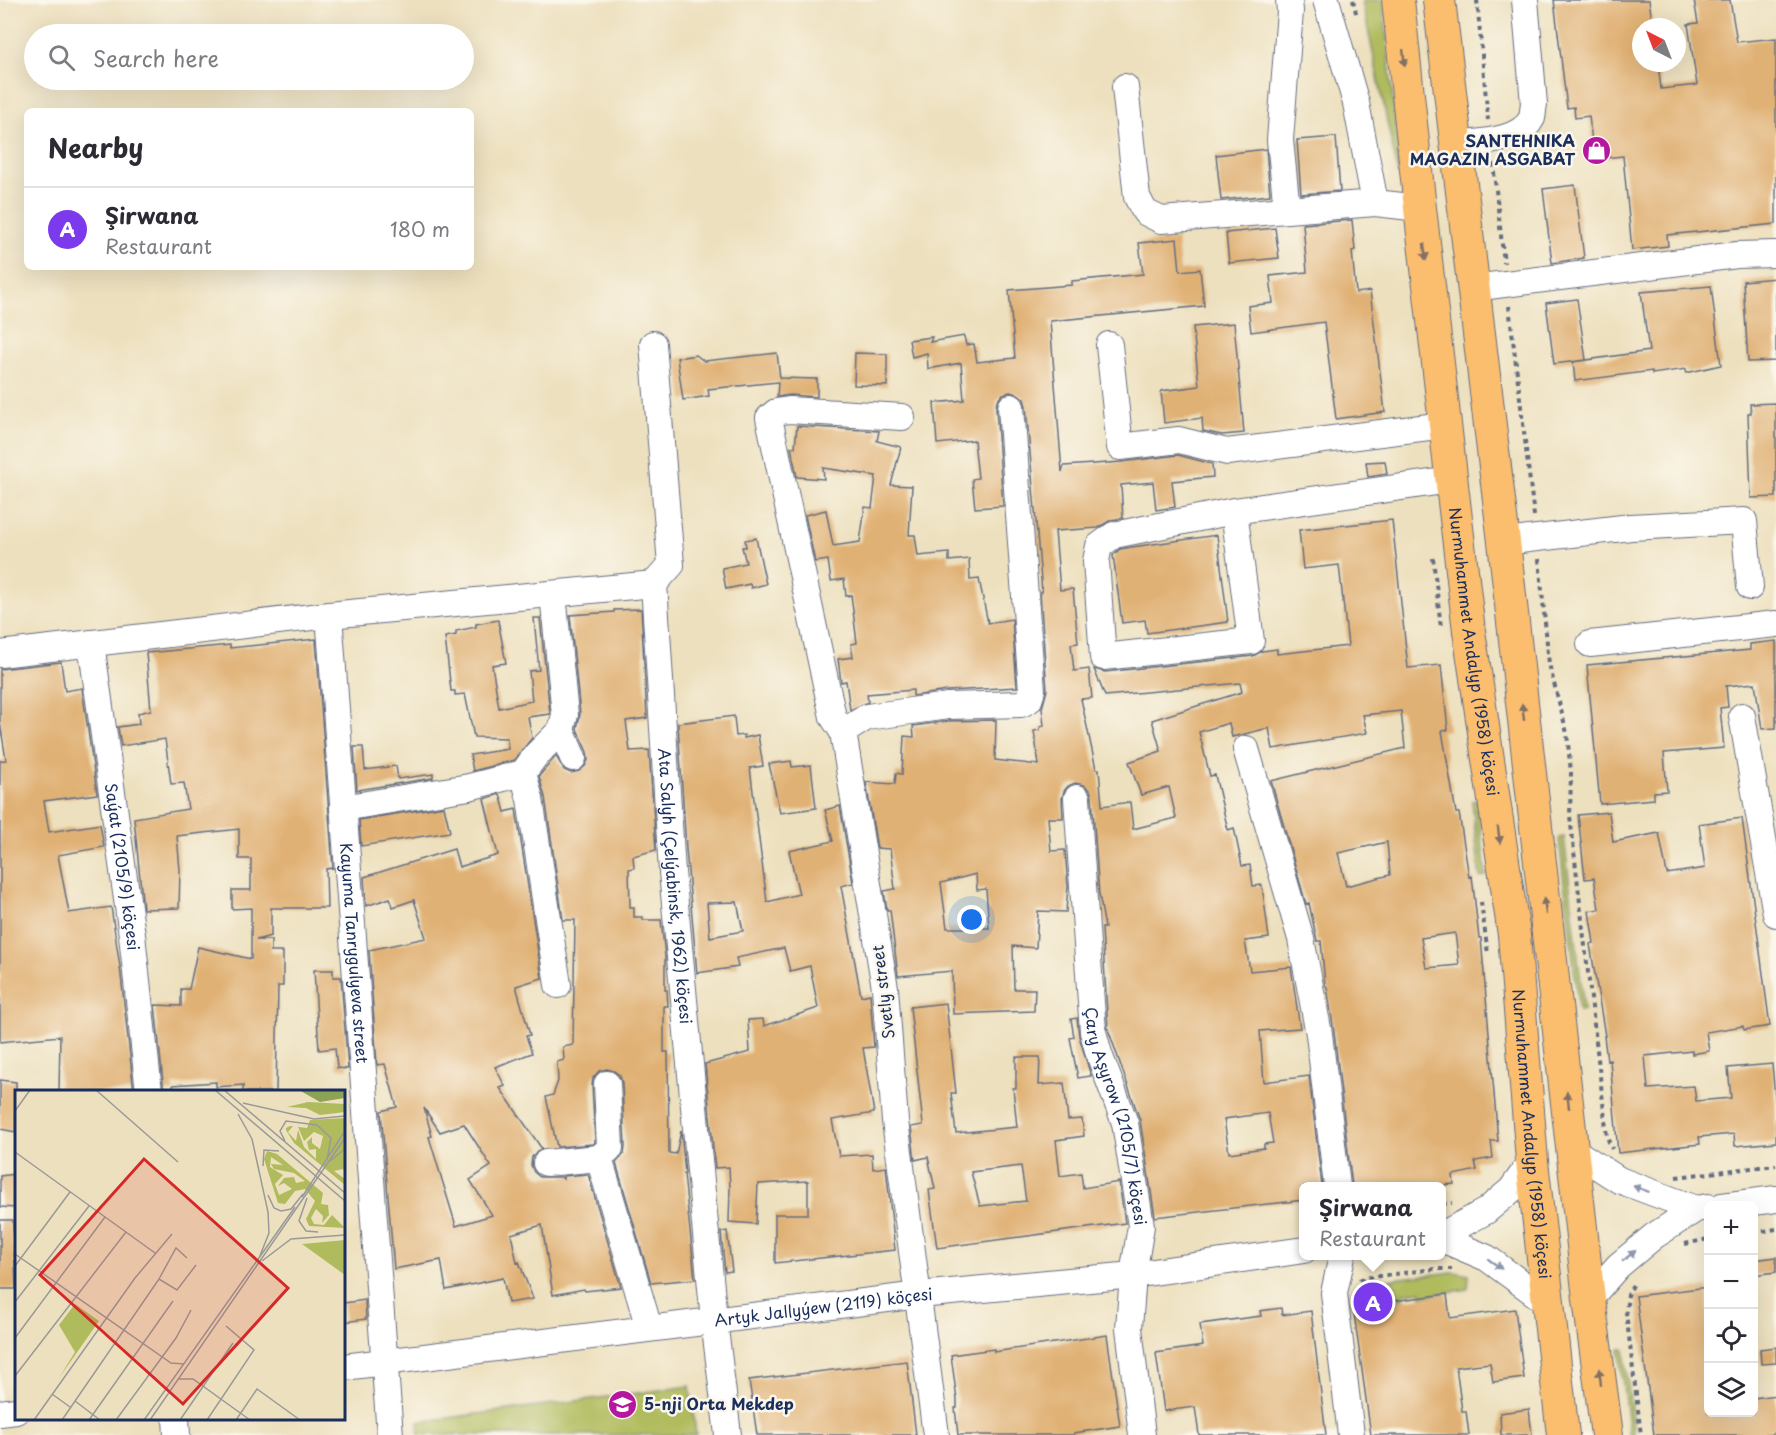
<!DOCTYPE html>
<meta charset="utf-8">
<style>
body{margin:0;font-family:"Playpen Sans",sans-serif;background:#f2f2f3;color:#2b2b33}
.controls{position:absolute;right:18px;bottom:18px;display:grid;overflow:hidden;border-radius:9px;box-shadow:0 6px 24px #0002}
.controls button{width:54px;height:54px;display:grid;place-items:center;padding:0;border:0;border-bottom:2px solid #e1e1e2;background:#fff;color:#2b2b33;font:30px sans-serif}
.compass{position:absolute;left:1632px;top:18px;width:54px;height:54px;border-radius:50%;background:#fff;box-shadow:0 6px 24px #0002;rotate:318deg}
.you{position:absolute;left:972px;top:920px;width:21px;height:21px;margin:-15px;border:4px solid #fff;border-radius:50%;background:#1a73e8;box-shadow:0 0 0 9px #1a73e833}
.badge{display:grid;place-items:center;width:39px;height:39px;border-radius:50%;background:#7c3aed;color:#fff;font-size:20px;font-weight:700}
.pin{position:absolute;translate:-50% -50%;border:3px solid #fff;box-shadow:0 2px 6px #0006}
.popup{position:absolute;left:1299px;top:1182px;width:147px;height:78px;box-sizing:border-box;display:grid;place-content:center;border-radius:9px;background:#fff;filter:drop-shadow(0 2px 4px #0005);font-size:20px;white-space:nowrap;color:#7c7c81}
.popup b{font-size:22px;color:#2b2b33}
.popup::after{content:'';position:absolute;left:50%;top:100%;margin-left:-12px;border:12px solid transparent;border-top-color:#fff}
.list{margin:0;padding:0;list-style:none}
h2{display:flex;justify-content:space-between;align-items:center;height:78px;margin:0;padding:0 24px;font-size:26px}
h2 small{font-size:20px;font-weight:400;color:#7c7c81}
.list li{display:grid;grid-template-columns:39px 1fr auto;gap:18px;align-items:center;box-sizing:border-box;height:84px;padding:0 24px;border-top:2px solid #e1e1e2}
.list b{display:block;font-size:22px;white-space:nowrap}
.list p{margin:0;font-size:20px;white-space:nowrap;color:#7c7c81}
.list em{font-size:20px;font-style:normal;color:#7c7c81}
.icon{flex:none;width:33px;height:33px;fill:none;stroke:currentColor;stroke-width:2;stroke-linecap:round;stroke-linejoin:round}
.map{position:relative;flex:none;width:1776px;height:1435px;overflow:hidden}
.search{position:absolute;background:#fff;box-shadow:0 6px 24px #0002;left:24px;top:24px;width:450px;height:66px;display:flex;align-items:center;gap:15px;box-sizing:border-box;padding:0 21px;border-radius:33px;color:#7c7c81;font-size:22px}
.panel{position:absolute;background:#fff;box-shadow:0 6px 24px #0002;left:24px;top:108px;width:450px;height:162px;border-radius:9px}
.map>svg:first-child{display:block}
</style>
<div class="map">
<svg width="1776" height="1435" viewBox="0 0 1776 1435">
<rect width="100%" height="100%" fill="#fbf7ec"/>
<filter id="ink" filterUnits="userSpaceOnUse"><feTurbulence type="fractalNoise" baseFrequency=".0167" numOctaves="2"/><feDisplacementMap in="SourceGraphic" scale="12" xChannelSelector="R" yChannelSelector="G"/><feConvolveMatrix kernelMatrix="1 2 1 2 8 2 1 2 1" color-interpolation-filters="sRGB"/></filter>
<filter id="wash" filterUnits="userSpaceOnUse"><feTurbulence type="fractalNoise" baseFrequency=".008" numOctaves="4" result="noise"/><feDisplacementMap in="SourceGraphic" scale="24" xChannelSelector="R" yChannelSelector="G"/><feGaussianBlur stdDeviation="1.35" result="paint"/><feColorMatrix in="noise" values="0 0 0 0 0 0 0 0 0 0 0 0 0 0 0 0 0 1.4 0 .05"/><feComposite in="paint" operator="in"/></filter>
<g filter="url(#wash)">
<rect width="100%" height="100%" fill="#ede0be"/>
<path fill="#b0bb5d" stroke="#66755e" stroke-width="1.5" d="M1362,0H1383L1400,172L1398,174Z
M1477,800L1486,876L1480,877L1472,801Z
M1564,837L1584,1010L1579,1011L1559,838Z
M1454,1272L1469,1275L1468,1289L1422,1296L1421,1291L1404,1293V1298L1378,1302L1377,1295L1364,1297V1303L1353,1305C1352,1294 1356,1287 1366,1282Z
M1619,1349H1624L1634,1435H1629Z
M690,1386L696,1435H419L418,1422Z"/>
<g id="blocks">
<path fill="#e0b174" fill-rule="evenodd" d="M1554,0H1649L1653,27H1641V63H1658L1661,89L1697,85L1688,24L1698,23L1694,0H1730L1737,42L1776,38V224L1667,235L1668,246L1632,250L1623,156L1594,159L1589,116L1575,118L1574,107L1567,108Z
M1336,137L1340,191L1301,194L1297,140Z
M1266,149L1270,195L1221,200L1216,155Z
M1575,185L1584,258L1552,263L1543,189Z
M1352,220L1355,250L1352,251L1356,293L1370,291L1385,412L1336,419L1324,322L1251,332L1248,306L1273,303L1270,276L1307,272L1303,224Z
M1275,228L1279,258L1229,263L1226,233Z
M1177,239L1180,271L1200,269L1204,306L1050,321L1062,472L1064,466L1122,462L1178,455L1212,464L1213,477L1172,481L1175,507L1156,510L1153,482L1121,485L1123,518L1111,520L1098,528L1055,531L1060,590L1073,589L1078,643L1071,644L1074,671L1089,669L1092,698L1081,699L1096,769H1099L1102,806L1130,802L1133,829L1176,818L1169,787L1141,795L1129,762L1161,751L1152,720L1242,692L1240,683L1105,696L1094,669L1105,672L1253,656L1262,651L1277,649V654L1348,646L1339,565L1303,569L1299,530L1392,520L1408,668L1441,665L1448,730L1442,731L1456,813H1459L1469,877L1472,876L1479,938H1481L1498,1141H1491L1493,1158L1475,1161L1477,1170L1453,1175L1454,1184L1429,1186H1352L1334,1032L1327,987L1325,985L1321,941H1317L1309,903L1306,904L1271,781L1405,748L1401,711L1363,715L1367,733L1273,749L1269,728L1232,737L1229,723L1199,732L1210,776L1215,775L1228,830L1234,828L1242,866L1250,865L1253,886L1262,885L1269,938L1245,941L1250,971L1291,967L1300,1028L1260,1031L1264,1082L1309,1076L1322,1186H1304V1200L1155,1217L1140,1120L1108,1029L1102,928H1105L1099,894L1092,797L1090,790L1084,785L1075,783L1068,786L1064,791L1062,799L1063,818H1048L1051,851L1065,850L1068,886L1066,912L1038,911L1036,948L1013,946L1014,989H1035L1034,1011L953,1014L952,971L898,976L890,910H887L884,891L895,889L890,849L877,848L866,782L895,784L896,773L902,774L904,736L914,737L913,726L949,721L996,720L995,760L1039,765L1034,731L1040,730V727L1044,726L1042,708L1047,690L1040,592H1042L1026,406L1024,399L1018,394L1010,392L1003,394L997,401L996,408L1003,506L975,508L972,479L978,478L974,440L937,444L934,403L964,400L961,363L928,369L927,353L912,357L909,340L932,337L930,342L964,336L966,345L974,344L977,362L1015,358L1009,290L1072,285V281L1143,274L1139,243ZM1387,842L1390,875L1346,886L1338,853ZM976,874L977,890L986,889L989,928H947L941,883ZM1455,933L1459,965L1426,968L1421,938ZM1268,1113L1273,1143L1264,1144V1148L1229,1153L1224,1119Z
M1776,278V361L1748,362L1743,281Z
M1711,286L1721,365L1686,373V369L1652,374V371L1575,381L1573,362L1649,351L1641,292Z
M1577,299L1586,360L1554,364L1546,303Z
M1234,323L1244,433L1222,435L1203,431L1202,418L1164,423L1161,391L1199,386L1193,327Z
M777,353L780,378L817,379V397L790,395L777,397L778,382L708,389L709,396L683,400L677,358L696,355L704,361Z
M855,353L887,354V386L854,385Z
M1776,403V497L1751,498L1748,413H1751L1750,404Z
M797,426L879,431L877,441L901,447L891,485L912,486L909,535H915L918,556L949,553V561L969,559L970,580L979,579L988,623L1012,619L1017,687L947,691L913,696V690L867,694L868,702L850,710L846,681L841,682L838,659L853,657L851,644L857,643L851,595L846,596L844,579L831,581L828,560L815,562L805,515L826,510L833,546L860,542L865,507L872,508L876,476L823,468L824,479L797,477L791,447H795Z
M1385,461L1387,474L1368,477L1366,462Z
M1217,535L1228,622L1147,633L1145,620L1122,623L1113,555L1120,549L1132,547Z
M756,538L766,584L751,588L750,584L726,589L722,568L746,563L742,547H746L745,540Z
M641,609L647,718L626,721L630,751L649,750L656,850L633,856L634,868L629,869L630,907H634V917H643V920H661L665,957V990H667L668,1006H664V1052H668L669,1153L676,1154L681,1131L685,1174H684L695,1279L651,1283L616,1163L624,1154L625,1147L622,1083L620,1076L614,1071L607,1069L599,1071L593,1078L592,1085L595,1142L593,1144L557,1147L546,1097L553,1095L558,1081L557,1062L564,1060L563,1047L573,1045L575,920H563L545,797L539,776L556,756L564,770L571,773L579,771L585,766L588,760L587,752L577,729L580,714L570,615L614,612V610Z
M534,618H540L550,714L528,717L532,738L514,760L473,771L470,755L508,749L507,738L474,737L465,694L455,695V691H451L445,637L456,635V631L476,627V624L498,620L506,663L492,665L499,708L532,701L529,671L539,670Z
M316,639L333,868L326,869L327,908H271V936L256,940H271V952H283V986H278L276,1092H243V1085L216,1087V1082L173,1085L174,1092H164L155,1005L181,1006V989H189L198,947L251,959V908L232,909V890H251V859H239V829L177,836L180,870L179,908L143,909L134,818L188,809L184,783L171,784L165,739L121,746L118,727L139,724L138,713L151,710L146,653L230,645V648Z
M1776,641V728L1762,729L1755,683L1726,686L1728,707L1720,708L1724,748L1664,753L1667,791L1654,792V799L1600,804L1587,665L1750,650V644Z
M61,662L65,691L82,688L97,794L44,801L49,832L100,824L104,847L58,855L69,913L111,907L120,967L134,1092H59L60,1036L0,1042V761L6,760L0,722V669Z
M734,716L736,736L744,735V738L758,735L763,766L750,768L767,902L799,894L789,851L833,841L825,810L840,806L853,883L841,886L861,996L870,994L874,1047L863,1048L874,1113L832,1120L839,1156L872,1154L873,1169L886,1167L895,1250L775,1263V1214H808V1181L758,1184L756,1224L729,1222L730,1189L729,1167L715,1168L705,1064L750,1052L748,1020L763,1019L764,1026L818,1008L810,966L790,971L784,948L736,958L738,967L697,973L686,848L678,723ZM737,902L743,931L710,937L707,903Z
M354,747H363L365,770L396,766L398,779L433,774V778L357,790Z
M791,761L792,767L811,765L816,808L780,813L769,764Z
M500,794L505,812L516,809L542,978L516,986L530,1035L526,1036L532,1053L495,1067L505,1086L500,1088L542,1149L537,1151L532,1157L531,1165L534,1172L540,1177H561L563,1179V1176L588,1174L621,1287L585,1291L584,1289L553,1295L542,1225L511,1234L517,1263L519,1262L533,1299L508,1303L503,1278L446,1290L441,1260L394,1269L381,1111L397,1107L385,1064L377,1065L369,950L426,938L414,900L393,907L390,898L366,906L364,877L454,849L459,867L498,855L484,799ZM424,1108L440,1132L464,1124L491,1166L470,1180L492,1215L456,1226L429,1137L432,1136Z
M444,806L450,832L361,846L359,820Z
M1609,812L1613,842L1659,833L1667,874L1705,868L1699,824L1742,818L1770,1026L1744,1030L1743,1026L1706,1032L1709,1051L1692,1054V1051L1645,1056L1648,1089L1694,1086L1696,1101L1731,1098L1728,1068L1772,1064L1776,1108V1142L1735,1146L1734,1134L1699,1137L1700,1144L1618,1153L1610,1060L1607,1061L1604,1036H1605L1590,944L1594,943L1589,911L1599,909L1594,878L1585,879L1578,815Z
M314,970H333V977H341L348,1069L337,1068L335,1048L319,1050Z
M946,1003L956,1093H951L956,1133L1017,1127L1013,1088H1016V1057H1040L1039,1085L1064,1083L1068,1120L1082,1119L1084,1136L1056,1140L1060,1176L1081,1173L1083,1188L1119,1182L1125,1223L937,1248L929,1190L935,1189L928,1157L915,1160L911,1127L923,1125L910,1007ZM1021,1166L1026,1201L980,1206L971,1172Z
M1077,1018L1079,1036L1091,1076L1078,1078L1070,1038L1074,1037L1071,1019Z
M0,1080L16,1082V1132L0,1129Z
M16,1174V1208L0,1207V1176Z
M0,1220H13L16,1289H0Z
M727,1231L732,1271L725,1272L721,1232Z
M1776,1257V1272L1754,1275V1260Z
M1708,1287V1413H1754V1398L1776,1395V1433L1769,1435H1654L1636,1296Z
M1447,1294L1450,1318L1515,1309L1524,1378L1493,1382L1490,1363L1456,1367L1462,1411H1466L1469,1435H1371L1353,1306Z
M365,1300L366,1319L344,1322V1303Z
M1281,1308L1282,1315L1311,1311L1326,1435H1199L1195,1407L1164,1411L1156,1353L1203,1346L1200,1324L1261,1316L1260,1311Z
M1107,1335L1120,1426L1074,1433V1435H958L955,1408H957V1400L951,1355L994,1349V1352Z
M1776,1347V1363L1761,1364L1760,1349Z
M907,1361L916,1435H757L749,1380Z
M1529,1409L1532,1435H1501L1500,1413Z"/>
</g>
</g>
<g filter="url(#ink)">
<use href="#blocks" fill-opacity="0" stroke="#646d80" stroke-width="1.5"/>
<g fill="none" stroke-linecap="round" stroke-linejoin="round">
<defs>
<g id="minor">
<path d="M1289,0L1290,11L1280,140L1287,210L1375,203"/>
<path d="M1326,0L1356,103L1375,203L1420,208"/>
<path d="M1125,87L1137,197L1145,212L1161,220L1287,210"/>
<path d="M1456,145C1479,142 1520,142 1532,118C1533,114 1533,108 1534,104L1525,0"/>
<path d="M1473,288L1737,255L1776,254"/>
<path id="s1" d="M653,344L671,565L654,584L672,872L714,1320L728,1435"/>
<path d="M1109,345L1120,447L1179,440L1227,452L1445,425"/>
<path d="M1234,511L1251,641L1103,657L1096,561L1099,546L1114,535L1234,511L1451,480"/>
<path d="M1504,542L1631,527L1744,521L1750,587"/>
<path id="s2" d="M329,615L390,1435"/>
<path id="s3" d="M91,643L132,935L149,1092"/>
<path d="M1590,644L1776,624"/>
<path d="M0,654L329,615L654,584"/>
<path d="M1742,716L1776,914"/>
<path d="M561,730L573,758"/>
<path d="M843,732L833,717L769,418L776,412L789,410L902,417"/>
<path d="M1246,749L1301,939L1319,1034L1337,1186"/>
<path d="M523,773L530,799L558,985"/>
<path id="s4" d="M1077,798L1093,1032L1099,1054L1125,1123L1141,1226L1133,1275L1129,1328L1142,1435"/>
<path d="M343,808L469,787L523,773L536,755L561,730L565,715L553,594"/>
<path d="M1574,1151L1619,1180L1696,1209"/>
<path d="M599,1158L610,1148L607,1084"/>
<path d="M546,1163L599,1158L649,1328"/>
<path d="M1722,1206L1776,1199"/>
<path d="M1442,1235L1486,1211L1511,1190L1532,1161"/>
<path d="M1442,1239L1487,1258L1548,1303"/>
<path d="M1342,1256L1334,1293L1351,1435"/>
<path d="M1589,1299L1618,1266L1654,1236L1696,1209L1708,1207"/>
<path id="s5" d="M344,1367L919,1295L1133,1275L1304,1250"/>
<path d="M0,1413L16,1411"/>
<path d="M176,1418L177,1435"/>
<path d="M936,1435L895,1121L885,988L843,732L867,717L948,706L1021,704L1029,700L1032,691L1011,407"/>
</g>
<g id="major">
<path id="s6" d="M1398,0L1420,208L1469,631L1514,935L1532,1161L1563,1435"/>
<path d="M1439,0L1504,542L1589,1299L1607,1435"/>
</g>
</defs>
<use href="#minor" stroke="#646d80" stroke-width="28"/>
<use href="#major" stroke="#646d80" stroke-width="34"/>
<path stroke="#646d80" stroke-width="4" stroke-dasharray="4.5 4.5" stroke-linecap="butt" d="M1353,0L1357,17
M1477,0L1488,120
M1493,163L1504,263
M1509,306L1534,516
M1433,558L1441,628
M1539,559L1549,664L1567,733L1571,773L1570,816L1607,1137L1612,1149
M1481,902L1488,954
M1676,1177L1776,1165
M1442,1204L1452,1203
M1754,1233L1776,1229
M1685,1244L1708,1239
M1359,1280L1364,1278L1434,1269H1452
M1633,1285L1628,1295L1626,1312L1641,1435"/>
<use href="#minor" stroke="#fff" stroke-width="26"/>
<use href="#major" stroke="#fbbd6e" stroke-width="32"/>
</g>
<defs><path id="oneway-solid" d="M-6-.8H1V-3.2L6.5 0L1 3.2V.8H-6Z" transform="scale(1.5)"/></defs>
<g fill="#806f65">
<use href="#oneway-solid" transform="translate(1404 58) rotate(84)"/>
<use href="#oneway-solid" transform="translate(1425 252) rotate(83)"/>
<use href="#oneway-solid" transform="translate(1523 712) rotate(-97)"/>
<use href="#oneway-solid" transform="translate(1499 835) rotate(82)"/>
<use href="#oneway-solid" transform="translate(1545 906) rotate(-97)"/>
<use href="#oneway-solid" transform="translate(1568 1100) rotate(-97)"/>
<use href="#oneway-solid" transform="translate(1600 1377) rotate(-97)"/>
</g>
<g fill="#8d97ae">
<use href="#oneway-solid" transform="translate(1641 1189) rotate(-159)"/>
<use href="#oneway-solid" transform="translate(1629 1256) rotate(-39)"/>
<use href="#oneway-solid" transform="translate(1495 1264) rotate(36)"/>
</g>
</g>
<defs>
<symbol id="shop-disc" viewBox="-11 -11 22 22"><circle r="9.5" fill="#b5179e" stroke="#fbf7ec"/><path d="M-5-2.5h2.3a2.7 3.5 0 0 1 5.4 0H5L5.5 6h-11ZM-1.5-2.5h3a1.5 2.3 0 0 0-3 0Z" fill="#fff"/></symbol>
<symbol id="school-disc" viewBox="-11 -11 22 22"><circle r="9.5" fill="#b5179e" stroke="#fbf7ec"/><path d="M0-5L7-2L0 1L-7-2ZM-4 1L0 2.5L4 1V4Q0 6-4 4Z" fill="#fff"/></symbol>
</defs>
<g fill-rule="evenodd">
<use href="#shop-disc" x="1580" y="134" width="33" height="33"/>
<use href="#school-disc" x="606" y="1388" width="33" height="33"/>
</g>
<g text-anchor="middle" stroke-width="5" stroke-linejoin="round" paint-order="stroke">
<g font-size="16" font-weight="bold" fill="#1b2f5e" stroke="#fbf7ec" text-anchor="end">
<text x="1575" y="147">SANTEHNIKA<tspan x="1575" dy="18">MAGAZIN ASGABAT</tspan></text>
<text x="644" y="1410" text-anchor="start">5-nji Orta Mekdep</text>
</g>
<g font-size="16" fill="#1b2f5e" stroke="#fbf7ec">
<text dy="6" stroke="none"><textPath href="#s6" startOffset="656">Nurmuhammet Andalyp (1958) köçesi</textPath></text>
<text dy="6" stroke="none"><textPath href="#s3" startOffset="226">Saýat (2105/9) köçesi</textPath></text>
<text dy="6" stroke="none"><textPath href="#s1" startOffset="550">Ata Salyh (Çelýabinsk, 1962) köçesi</textPath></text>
<text dy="6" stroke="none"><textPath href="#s2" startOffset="339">Kayuma Tanrygulyeva street</textPath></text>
<text transform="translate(883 992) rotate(-97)" y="6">Svetly street</text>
<text dy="6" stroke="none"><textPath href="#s4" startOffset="322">Çary Aşyrow (2105/7) köçesi</textPath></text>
<text dy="6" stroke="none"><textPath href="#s6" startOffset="1142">Nurmuhammet Andalyp (1958) köçesi</textPath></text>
<text dy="6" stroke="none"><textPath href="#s5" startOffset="483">Artyk Jallyýew (2119) köçesi</textPath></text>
</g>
</g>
<g transform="translate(15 1090)">
<rect width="330" height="330" fill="#ede0be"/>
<path d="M293,12L330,14V22L305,25L291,18L272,17ZM330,28V85L328,79L319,81L330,89V95L279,53L271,40V38L275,36H278L273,42L281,51L283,40L289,57L301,69V59L294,60L292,52L297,47V53L305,59L308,46L299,42L289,51L283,37L292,38L295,30ZM252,61L262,64L308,103L306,114L313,115L314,125L307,133L308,126L301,119L296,128L299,134L309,135L317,125L330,138L294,136L291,129L300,111L290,99L280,101L270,114L263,113L249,69ZM256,67L268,75L256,74L259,79L279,83L290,91L281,93L279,87L269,88L263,96L269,93L277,99L264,105L260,94L268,85L255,77ZM330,150V185L287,154H288ZM60,214L84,231L44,288L60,262L44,235Z" fill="#b0bb5d" fill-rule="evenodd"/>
<path d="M284,0H330V8L305,12Z" fill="#8ca354"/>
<path fill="none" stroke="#999998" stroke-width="1.5" d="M81,0L163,72M200,0L330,111M209,0L330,103M228,13L299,29L330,26M0,21L15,0M223,24L237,49L253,122L254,143L244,168M270,51L265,41L271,31L302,35L316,48L312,70M0,62L140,163M315,71L330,59M248,76L249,60L264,61M253,105L259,118L266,121L276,119L288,104M287,107L330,41M292,108L284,131L291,141L303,142M0,164L156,273L169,274M247,171L276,149L330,145M0,176L55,102M144,189L161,158L172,168M0,212L74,116M0,248L90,127M0,286L111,142M163,289H178L235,330M37,304L55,317M60,311L85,330M19,330L120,188L157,144M47,330L144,189L162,200L181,175M74,330L158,211M101,330L161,248L176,220M129,330L280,117M135,330L330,48M165,330L218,253M192,330L239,260L211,236M221,330L242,299L285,330"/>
<path fill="#d62828" fill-opacity="0.15" stroke="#d62828" stroke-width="3" d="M129,69L273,198L168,314L25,185Z"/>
<rect width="330" height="330" fill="none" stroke="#1b2f5e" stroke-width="3"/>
</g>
</svg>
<div class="controls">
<button>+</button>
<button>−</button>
<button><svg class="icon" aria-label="locate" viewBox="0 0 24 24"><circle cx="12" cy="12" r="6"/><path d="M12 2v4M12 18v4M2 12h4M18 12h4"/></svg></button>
<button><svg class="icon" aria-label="layers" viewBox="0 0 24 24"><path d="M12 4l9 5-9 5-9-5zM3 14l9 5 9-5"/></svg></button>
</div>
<svg class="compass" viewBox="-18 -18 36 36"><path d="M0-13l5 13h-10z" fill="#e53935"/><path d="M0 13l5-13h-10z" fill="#7c7c81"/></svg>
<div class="you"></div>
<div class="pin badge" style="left:1373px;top:1302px">A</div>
<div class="popup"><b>Şirwana</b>Restaurant</div>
<div class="search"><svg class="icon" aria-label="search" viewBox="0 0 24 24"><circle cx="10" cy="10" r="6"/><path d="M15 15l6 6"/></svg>Search here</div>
<section class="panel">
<h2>Nearby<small></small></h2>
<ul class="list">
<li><span class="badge">A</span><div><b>Şirwana</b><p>Restaurant</p></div><em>180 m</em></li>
</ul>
</section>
</div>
